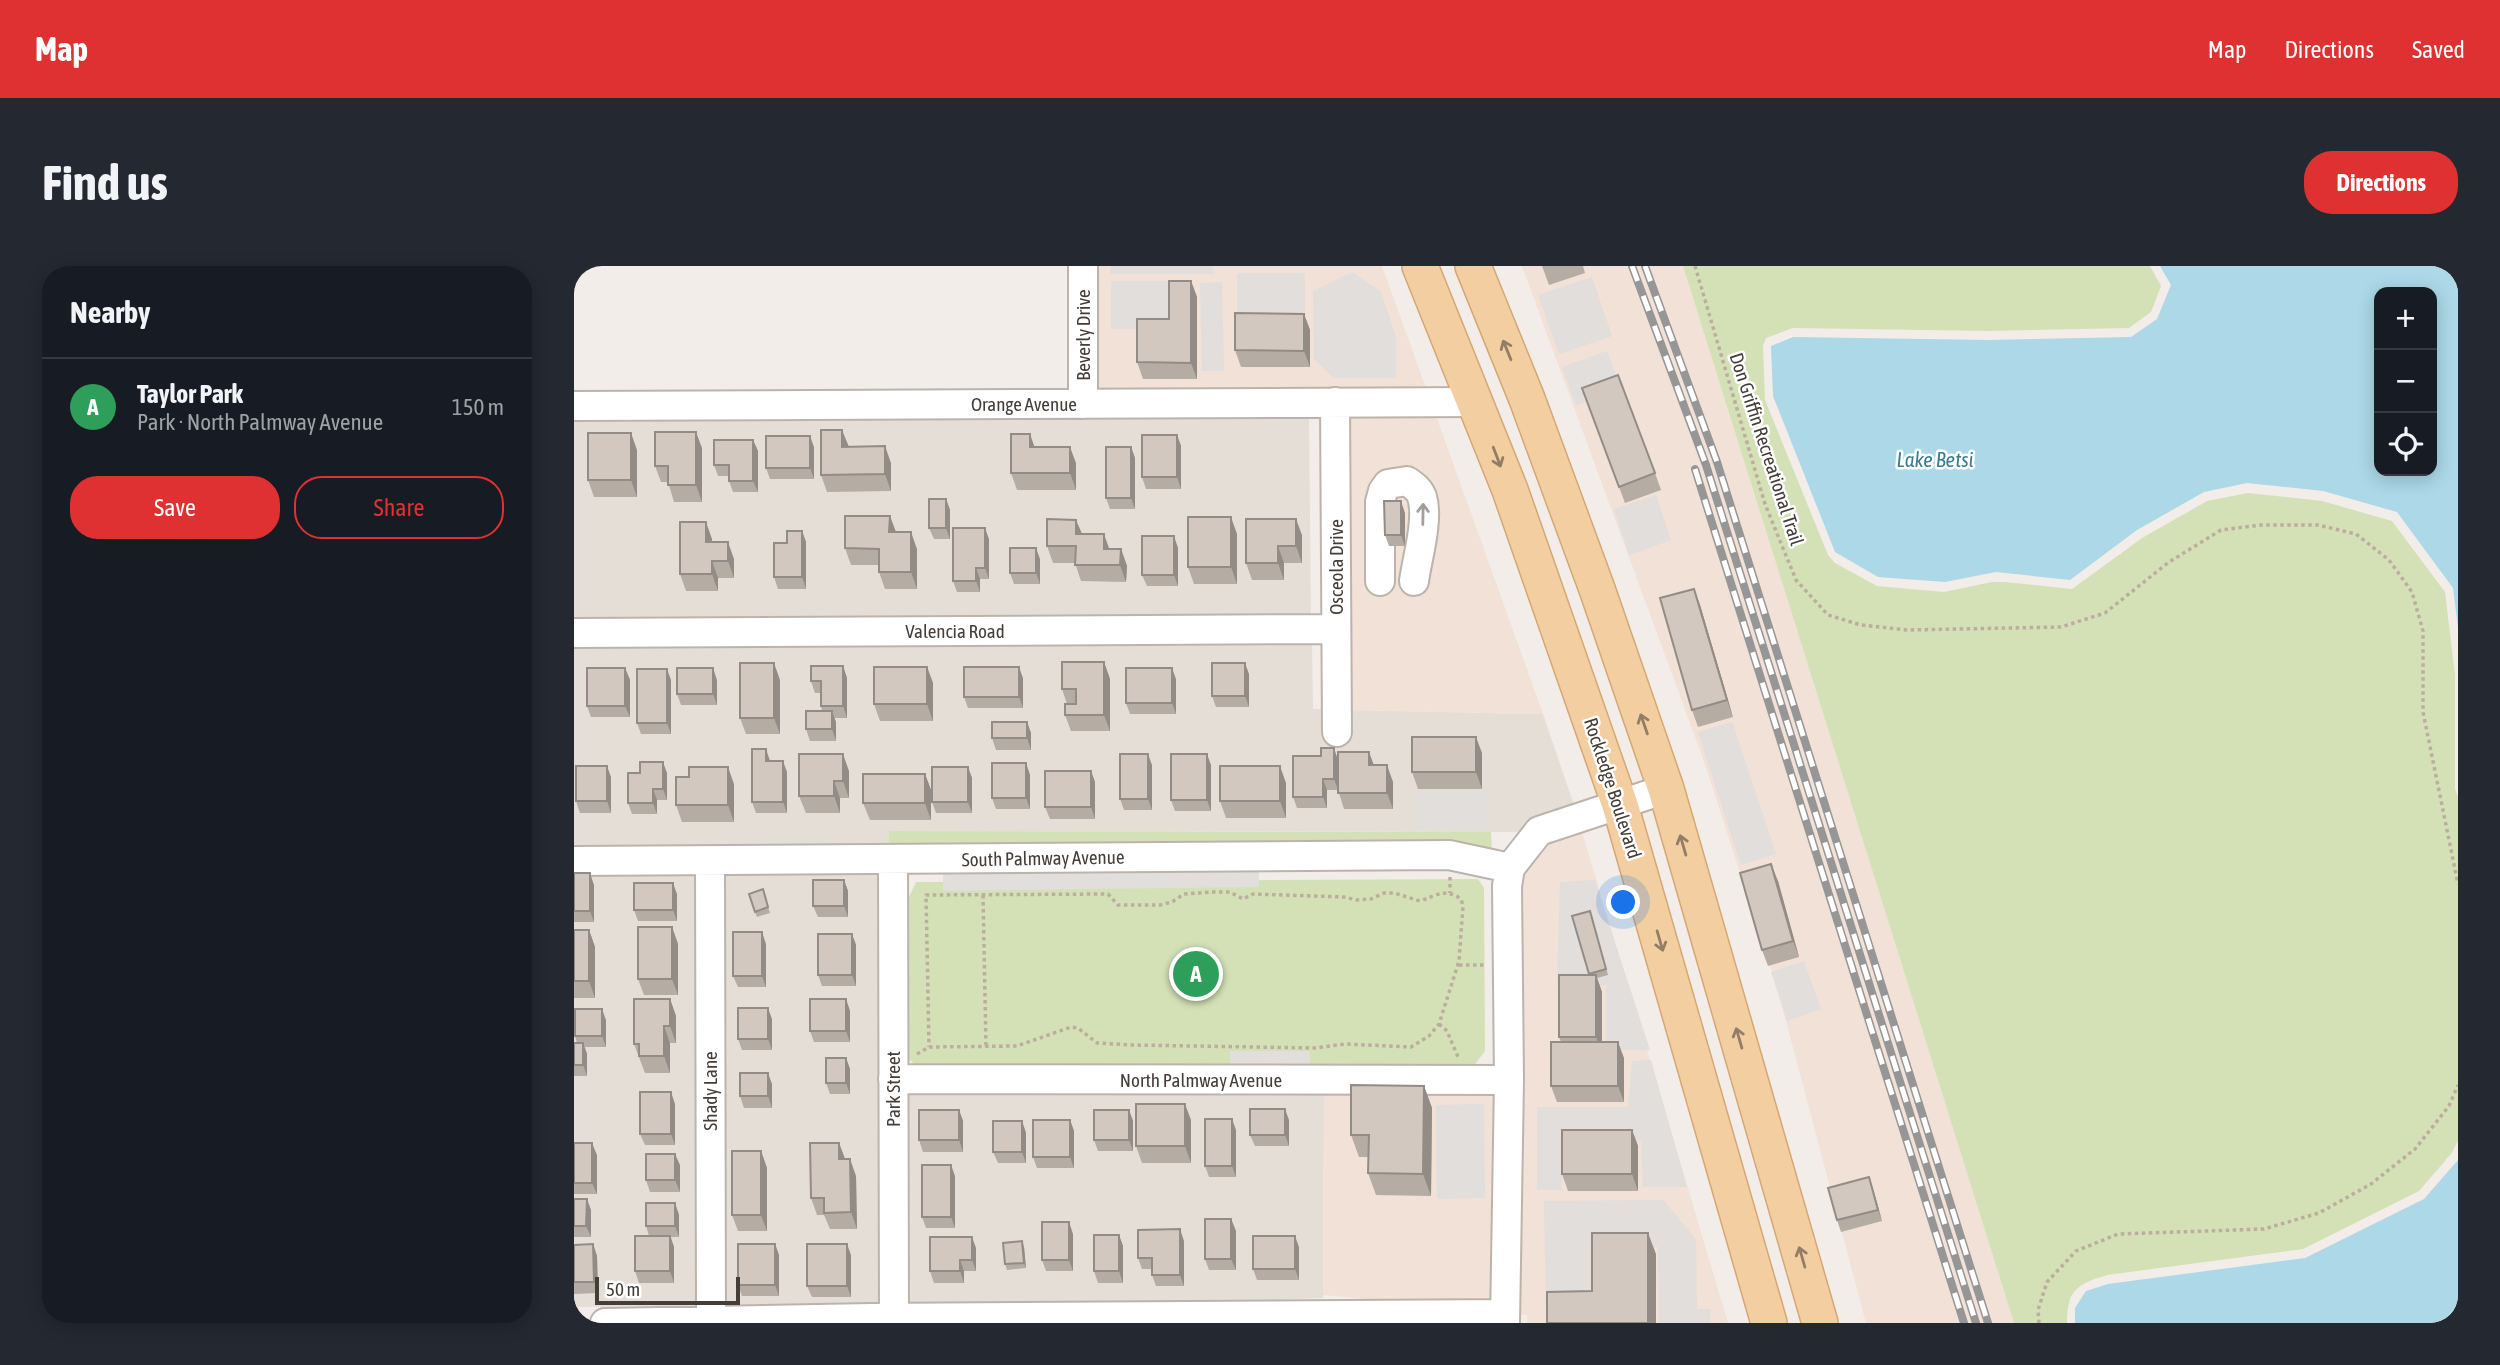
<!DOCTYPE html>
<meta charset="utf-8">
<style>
body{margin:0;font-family:"Asap Condensed",sans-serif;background:#242831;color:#f1f3f6}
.controls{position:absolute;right:21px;top:21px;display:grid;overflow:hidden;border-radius:14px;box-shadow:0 4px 18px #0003}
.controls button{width:63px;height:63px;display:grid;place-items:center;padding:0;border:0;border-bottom:2px solid #363941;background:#171b24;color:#f1f3f6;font:35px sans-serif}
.scale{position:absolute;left:21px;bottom:18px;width:145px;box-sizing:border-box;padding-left:7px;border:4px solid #443d38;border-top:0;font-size:19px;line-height:24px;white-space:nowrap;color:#443d38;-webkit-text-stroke:5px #fff;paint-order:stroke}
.you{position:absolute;left:1050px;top:637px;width:24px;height:24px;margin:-18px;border:5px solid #fff;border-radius:50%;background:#1a73e8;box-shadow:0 0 0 10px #1a73e833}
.badge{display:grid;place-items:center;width:46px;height:46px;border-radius:50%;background:#e03132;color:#fff;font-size:23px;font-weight:700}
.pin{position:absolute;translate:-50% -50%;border:4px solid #fff;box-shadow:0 2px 7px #0006}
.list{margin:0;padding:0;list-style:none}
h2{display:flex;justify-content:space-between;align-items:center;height:91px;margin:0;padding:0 28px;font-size:30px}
h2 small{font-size:23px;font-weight:400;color:#9ea1a6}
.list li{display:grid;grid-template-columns:46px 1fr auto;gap:21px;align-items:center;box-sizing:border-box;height:98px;padding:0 28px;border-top:2px solid #363941}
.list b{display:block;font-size:26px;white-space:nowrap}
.list p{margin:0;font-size:23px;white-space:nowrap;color:#9ea1a6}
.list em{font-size:23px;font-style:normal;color:#9ea1a6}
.actions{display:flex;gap:14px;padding:21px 28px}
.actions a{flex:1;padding:16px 0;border:2px solid #e03132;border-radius:28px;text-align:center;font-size:24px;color:#e03132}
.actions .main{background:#e03132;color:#fff}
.icon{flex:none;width:38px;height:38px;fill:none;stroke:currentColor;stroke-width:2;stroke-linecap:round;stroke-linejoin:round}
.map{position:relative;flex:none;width:1884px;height:1057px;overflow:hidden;border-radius:28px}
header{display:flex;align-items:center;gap:42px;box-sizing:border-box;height:98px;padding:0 35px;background:#e03132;color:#fff}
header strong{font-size:33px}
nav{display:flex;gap:38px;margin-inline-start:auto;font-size:24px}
.intro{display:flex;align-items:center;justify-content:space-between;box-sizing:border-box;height:168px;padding:0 42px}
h1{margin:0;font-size:49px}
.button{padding:18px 32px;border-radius:28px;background:#e03132;color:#fff;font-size:24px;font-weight:700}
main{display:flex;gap:42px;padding:0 42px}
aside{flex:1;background:#171b24;border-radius:28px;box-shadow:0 4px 18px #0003}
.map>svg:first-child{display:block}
</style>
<header>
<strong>Map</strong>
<nav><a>Map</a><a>Directions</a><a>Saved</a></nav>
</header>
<div class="intro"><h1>Find us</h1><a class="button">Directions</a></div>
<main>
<aside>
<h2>Nearby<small></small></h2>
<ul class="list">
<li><span class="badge" style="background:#2e9e5b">A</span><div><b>Taylor Park</b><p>Park · North Palmway Avenue</p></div><em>150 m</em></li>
</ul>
<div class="actions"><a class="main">Save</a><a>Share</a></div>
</aside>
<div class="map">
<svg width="1884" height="1057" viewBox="0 0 1884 1057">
<rect width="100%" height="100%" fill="#f2ede8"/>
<path fill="#e5ded7" d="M0,151L735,152L737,352L0,355Z
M738,374L739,443H753L754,477H773V444L969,448L1001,542L950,566L315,565L314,582L0,583V378Z
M309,605L310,1039L147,1040L146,607Z
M0,606L126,607L127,1040L0,1041Z
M329,825H750L749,1032L648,1036L330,1038Z"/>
<path fill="#f1e1d6" d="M519,0H808L853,125L519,126Z
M948,0H1109L1440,1057H1292L1203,721L1130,495Z
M771,147H861L969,448L773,444Z
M998,566H1008L1154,1057H953V1049L941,1048L946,607L970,575Z
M750,825H924L922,1036L834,1037L749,1029Z"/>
<path fill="#d4e1b6" d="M1109,0H1576L1587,20L1577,46L1555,62L1414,65L1219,62L1192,72L1189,80L1191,134L1254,289L1261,297L1303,320L1370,326L1418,316H1431L1498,323L1568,272L1633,235L1674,227L1748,235L1818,255L1871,326L1881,409V523L1884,531V875L1877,888L1845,925L1729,983L1533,1009C1504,1018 1493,1023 1493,1057H1440Z
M315,565L917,566L918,586L314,582Z
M904,613L910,622L911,785L898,802L736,803L735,785H656V803L347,805L335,793L332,784L335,631L342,616Z"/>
<path fill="#e1dedc" d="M537,0H639V8H536Z
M778,6L807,26L822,71V112H760L740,93L739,25Z
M663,7H731V59L663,60Z
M1018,11L1038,70L985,88L964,29Z
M537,15H597V63H537Z
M648,16L650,105H628L626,17Z
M1033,85L1047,123L1002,139L988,101Z
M1082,229L1097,274L1055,289L1040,243Z
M1158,456L1202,588L1167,599L1124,466Z
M842,525L915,526V562H842Z
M685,599V621L369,625V603Z
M1021,614L1076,784H1032V719L983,720L986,616Z
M1230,695L1247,743L1213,755L1197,706Z
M656,785H735L736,803H656Z
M1077,794L1113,921H1069L1067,875L988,874V924H963V841H1054L1058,795Z
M910,838L911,932L863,933L862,839Z
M1089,934L1122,973L1123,1043H1136V1057H1085L1084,981L1021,982L1022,1044L972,1045L970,935Z"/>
<path fill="#acd8e7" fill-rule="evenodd" d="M1586,0H1884V361L1879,322L1823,246L1749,225L1673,217L1630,226L1563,264L1496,314L1422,306L1371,316L1304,311L1261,286L1199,130L1197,80L1219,71L1414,74L1557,71L1583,53L1597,19ZM1858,26V205H1805V26Z
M1884,894V1057H1501V1042L1512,1025L1534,1018L1731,992L1850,933Z"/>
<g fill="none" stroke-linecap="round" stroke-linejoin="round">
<defs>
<path id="minor" d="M761,136L763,466
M509,138V0
M0,140L901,136
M806,315V236L809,225L814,218L833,215C840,220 845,223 848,231C855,253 843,293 840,315
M0,367L762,363
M319,593L320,1052
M0,595L875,589L936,602
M136,595L137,1054
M319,813L935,814
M31,1057L297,1052L931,1048
M931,1057L935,814L933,620L936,602L965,565L1092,523"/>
<path id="major" d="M846,0L936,224L1046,539L1195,1057
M899,0L953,133L1023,323L1092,523L1246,1057"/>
</defs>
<use href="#minor" stroke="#bcb4ac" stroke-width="32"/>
<use href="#major" stroke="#d5a873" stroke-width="38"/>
<path stroke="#bcad9f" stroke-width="3.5" stroke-dasharray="3.5 3.5" stroke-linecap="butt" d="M1121,0L1191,238L1222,314L1254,349L1287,359L1333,364L1487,361L1531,347L1595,296L1647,264L1687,259H1744L1782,268L1815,294L1838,326L1849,365V446L1884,618
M876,611V627
M409,629L412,781
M885,699H912
M865,758L873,765L884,791
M343,788L355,781L443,780L497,761L504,762L523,777L559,779L741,782L771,778L837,781L855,770L865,758L885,695L889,640L887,633C871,622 863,629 846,635L820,627H810L797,633L783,634L770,631L679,628L669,633L656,626H637L610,628L598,636L586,639H544L534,628L352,629L355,781
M1465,1057L1464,1044L1473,1016L1502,985L1544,968L1690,963L1745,947L1797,918L1841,883L1875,840L1884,819"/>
<use href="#minor" stroke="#fff" stroke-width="28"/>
<use href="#major" stroke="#f2cea1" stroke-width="35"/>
<defs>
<path id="rail" d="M1058,0L1132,199L1402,1057
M1071,0L1143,196L1414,1057
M1121,203L1390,1057"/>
</defs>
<use href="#rail" stroke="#969696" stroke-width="8"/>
<use href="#rail" stroke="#fff" stroke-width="5" stroke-dasharray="16" stroke-linecap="butt"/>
</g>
<path fill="#b5aca4" d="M968,0H1009L1011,7L975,19Z
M617,15L623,31V113H569L563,96L595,53Z
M730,48L736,64V101H667L661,84Z
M1008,122L1081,207L1087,224L1051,237Z
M268,164L274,181L317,197V225L253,226L247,209Z
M603,169L607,180V223H572L568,211Z
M179,174L184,185V226H159L155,215V210H144L140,199Z
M240,181V213H196L192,202Z
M461,181L502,197V224H443L437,207Z
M557,181L561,192V243H536L532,232Z
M128,182V236H100L94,216H87L81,200Z
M63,184V231H20L14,214Z
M372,233L376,244V273H360L355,262Z
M831,247V280H815L811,269Z
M672,253L728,269V297H710V314H678L672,297Z
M228,265L232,276V323H204L200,311L213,277Z
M322,266L343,283V323H311L305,306V299H277L271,282Z
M508,268L535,283H547L553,300L552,316L507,315L501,297H479L473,280Z
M663,268V318H620L614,301Z
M138,273V276L160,293V312H144V325H112L106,308Z
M415,273V313H406V326H383L379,315Z
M604,282V320H573L568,309Z
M466,293V318H440L436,307Z
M1120,323L1126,339L1159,451L1124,461L1118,444Z
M530,396L536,413V465H497L491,449L493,438L488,423Z
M269,400L273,412V452H260L262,456V475H236L232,463L248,445L247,440V427H241L237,415Z
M353,401L359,417V455H306L300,438Z
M51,402L56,414V451H17L13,440Z
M675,408V441H642L638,430Z
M449,412V442H394L390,431Z
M602,413V448H556L552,437Z
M97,414V468H67L63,457Z
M143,414V439H107L103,428Z
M206,414V468H172L166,452Z
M453,456L457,467V484H422L418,472Z
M908,487V523H844L838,506Z
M764,492L800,499L819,516V543H770L764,524H753V542H723L719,531Z
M196,495L213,506V547H182L178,536Z
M452,497L456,509V543H422L418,532Z
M578,499V544H550L546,533Z
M637,499V545H601L597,534Z
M394,501L398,512V547H362L358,536Z
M275,505V532H266V547H232L225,530Z
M517,505L521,516V553H476L471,541Z
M66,507H93V534H83V548H58L54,537Z
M351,508L357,524V554H296L289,537Z
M37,511V547H6L2,535Z
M712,517V552H652L646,535Z
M160,518V556H108L102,539Z
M0,607L20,619V656H0Z
M270,614L274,625V651H244L239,640Z
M1204,615L1225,691L1194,700L1188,684Z
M189,623L196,647L183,651L181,646Z
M103,628V655H64L60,644Z
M998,650L1018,651L1034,709L1023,712L1028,726V776L1050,792V836H983L977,820L987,776L985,771L1015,709Z
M98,661L104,678V729H70L64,713Z
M0,664H15L21,681V732H0Z
M278,668L282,679V720H248L244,709Z
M192,678V721H164L159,710Z
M96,733L102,750V777H96V807H71L60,778Z
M272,733L276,745V776H240L236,765Z
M198,753V784H168L164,773Z
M32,754V781H11L13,788V810H0V777H3L1,770Z
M272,792L276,803V828H256L252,817Z
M198,818V842H170L166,830Z
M850,820L858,842L857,930L802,929L794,907L795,891H785L777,869Z
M101,838V879H71L66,868Z
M385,844L389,855V886H349L345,874Z
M555,844L559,855V885H524L520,874Z
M496,854L500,865V902H463L459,891Z
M617,854V897H568L562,880Z
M715,854V880H681L676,869Z
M448,855L452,867V897H424L419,886Z
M662,864V911H635L631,900Z
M1058,864L1064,880V925H994L988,908Z
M0,877L23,889V928H0Z
M265,877L271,893L282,910L283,963H256L250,949H243L237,932Z
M187,885L193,902V965H164L158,949Z
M106,899V926H76L72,914Z
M381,910V962H352L348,951Z
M1295,911L1299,923L1308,955L1267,966L1263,954Z
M0,933L17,944V971H0Z
M101,937L105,949V971H97L100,981V1017H65L61,1005L75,970L72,960Z
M657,953L662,965V1004H635L631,993Z
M499,968V1005H472L468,994Z
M545,969L549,980V1017H524L520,1005Z
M610,975V1020H582L578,1009V1003H568L564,992Z
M19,978L23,990L24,1027L0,1028V979Z
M201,978L205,989V1030H168L164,1019Z
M450,981L452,1002L433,1004L431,998Z
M725,981V1014H683L679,1003Z
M402,982V1005H390V1017H360L356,1005Z
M277,989V1031H238L233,1020Z"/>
<path fill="#938c86" d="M617,15L623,31V113L617,97Z
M730,48L736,64V101L730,85Z
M268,164L275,181H268Z
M122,166L128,182V236L122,219Z
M57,167L63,184V231L57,214Z
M456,168L462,185L456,181Z
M603,169L607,180V223L603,211Z
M236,170L240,181V213L236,202Z
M179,174L184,185V226L179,215Z
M311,180L317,197V225L311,208Z
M496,181L502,197V224L496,207Z
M557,181L561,192V243L557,232Z
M372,233L376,244V273L372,262Z
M827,235L831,247V280L827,269Z
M316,250L322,266H315Z
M657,251L663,268V318L657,301Z
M722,253L728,269V297L722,280Z
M502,254L509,270L502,268Z
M132,256L138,273V293L132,276Z
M411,262L415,273V313L411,302Z
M228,265L232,276V323L228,311Z
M337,266L343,283V323L337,306Z
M530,268L536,285L530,283Z
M600,270L604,282V320L600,309Z
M154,276L160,293V312L154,295Z
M704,280L710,297V314L704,297Z
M462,282L466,293V318L462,307Z
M547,283L553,300L552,316L546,299Z
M138,295L144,312V325L138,308Z
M402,302L406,313V326L402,315Z
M1120,323L1126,339L1159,451L1153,434Z
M530,396L536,413V465L530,449Z
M200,397L206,414V468L200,452Z
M671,397L675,408V441L671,430Z
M269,400L273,412V452L269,440Z
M353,401L359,417V455L353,438Z
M445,401L449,412V442L445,431Z
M51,402L56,414V451L51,440Z
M139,402L143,414V439L139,428Z
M598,402L602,413V448L598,437Z
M93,403L97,414V468L93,457Z
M258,445L262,456V475L258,463Z
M453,456L457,467V484L453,472Z
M902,471L908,487V523L902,506Z
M760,482L764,494V524L760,513Z
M192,483L196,495H192Z
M795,486L801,502L795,499Z
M269,488L275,505V532L269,515Z
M574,488L578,499V544L574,533Z
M633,488L637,499V545L633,534Z
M209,495L213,506V547L209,536Z
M89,496L93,507V534L89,523Z
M452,497L456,509V543L452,532Z
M813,499L819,516V543L813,527Z
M33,500L37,511V547L33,535Z
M706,500L712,517V552L706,535Z
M154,501L160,518V556L154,539Z
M394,501L398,512V547L394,536Z
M517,505L521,516V553L517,541Z
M351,508L357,524V554L351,537Z
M749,513L753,524V542L749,531Z
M260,515L266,532V547L260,530Z
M79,523L83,534V548L79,537Z
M1197,598L1204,615L1225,691L1219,675Z
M16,607L20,619V656L16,645Z
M270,614L274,625V651L270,640Z
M99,617L103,628V655L99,644Z
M98,661L104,678V729L98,713Z
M15,664L21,681V732L15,715Z
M188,666L192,678V721L188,710Z
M278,668L282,679V720L278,709Z
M1022,709L1028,726V788L1022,771Z
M96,733L102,750V777L96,760Z
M272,733L276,745V776L272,765Z
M194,742L198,753V784L194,773Z
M28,743L32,754V781L28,770Z
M90,760L96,777V807L90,790Z
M1044,776L1050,792V836L1044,820Z
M9,777L13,788V810L9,799Z
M272,792L276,803V828L272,817Z
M194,807L198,818V842L194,830Z
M850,820L858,842L857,930L849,908Z
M97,826L101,838V879L97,868Z
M611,838L617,854V897L611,880Z
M711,843L715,854V880L711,869Z
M385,844L389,855V886L385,874Z
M555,844L559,855V885L555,874Z
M658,853L662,864V911L658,900Z
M496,854L500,865V902L496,891Z
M448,855L452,867V897L448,886Z
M1058,864L1064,880V925L1058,908Z
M18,877L23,889V928L18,917Z
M265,877L271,893H265Z
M187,885L193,902V965L187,949Z
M101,888L106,899V926L101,914Z
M276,893L282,910L283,963L277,946Z
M377,899L381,910V962L377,951Z
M1295,911L1299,923L1308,955L1304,944Z
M13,933L17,944V971L12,960Z
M101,937L105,949V971L101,960Z
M657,953L662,965V1004L657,993Z
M495,956L499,968V1005L495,994Z
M606,963L610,975V1020L606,1009Z
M1074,967L1082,988V1057H1074Z
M545,969L549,980V1017L545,1005Z
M96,970L100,981V1017L96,1005Z
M721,970L725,981V1014L721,1003Z
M398,971L402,982V1005L398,994Z
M448,975L450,981L452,1002L450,997Z
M19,978L23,990L24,1027L20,1016Z
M201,978L205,989V1030L201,1019Z
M273,978L277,989V1031L273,1020Z
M386,994L390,1005V1017L386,1005Z"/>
<path fill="#d2c8bf" stroke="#938c86" stroke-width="2" d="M595,15H617V97L563,96V53H595Z
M661,47L730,48V85L661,84Z
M1044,109L1081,207L1045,221L1008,122Z
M247,164H268V181L311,180V208L247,209Z
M81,166H122V219H94V200H81Z
M14,167H57V214H14Z
M437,168H456V181H496V207H437Z
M568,169H603V211H568Z
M192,170H236V202H192Z
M140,174H179V215H155V199H140Z
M532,181H557V232H532Z
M355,233H372V262H355Z
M810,235H827V269H811Z
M271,250H316L315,266H337V306H305V283L271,282Z
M614,251H657V301H614Z
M473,253L502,254V268H530V283H547L546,299H501L502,280H473Z
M672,253H722V280H704V297H672Z
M106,256H132V276H154V295H138V308H106Z
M379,262H411V302H402V315H379Z
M213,265H228V311H200V277H213Z
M568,270H600V309H568Z
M436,282H462V307H436Z
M1120,323L1153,434L1118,444L1086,332Z
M488,396H530V449H491V438H502V423H488Z
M166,397H200V452H166Z
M638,397H671V430H638Z
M237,400H269V440H247V415H237Z
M300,401H353V438H300Z
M390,401H445V431H390Z
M13,402H51V440H13Z
M103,402H139V428H103Z
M552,402H598V437H552Z
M63,403H93V457H63Z
M232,445H258V463H232Z
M418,456H453V472H418Z
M838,471H902V506H838Z
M747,482H760V513H749V531H719V490H747Z
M178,483H192V495H209V536H178Z
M764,486H795V499H813V527H764Z
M225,488H269V515H260V530H225Z
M546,488H574V533H546Z
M597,488H633V534H597Z
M66,496H89V523H79V537H54V507H66Z
M418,497H452V532H418Z
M2,500H33V535H2Z
M646,500H706V535H646Z
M115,501H154V539H102V511H115Z
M358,501H394V536H358Z
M471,505H517V541H471Z
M289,508H351V537H289Z
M1197,598L1219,675L1188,684L1166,607Z
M0,607H16V645H0Z
M239,614H270V640H239Z
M60,617H99V644H60Z
M189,623L194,641L181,646L175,628Z
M1016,645L1032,703L1015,708L998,650Z
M64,661H98V713H64Z
M0,664H15V715H0Z
M159,666H188V710H159Z
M244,668H278V709H244Z
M985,709H1022V771H985Z
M60,733H96V760H90V790H65V778H60Z
M236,733H272V765H236Z
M164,742H194V773H164Z
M1,743H28V770H1Z
M977,776H1044V820H977Z
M0,777H9V799H0Z
M252,792H272V817H252Z
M166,807H194V830H166Z
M777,819L850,820L849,908L794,907L795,869H777Z
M66,826H97V868H66Z
M562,838H611V880H562Z
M676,843H711V869H676Z
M345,844H385V874H345Z
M520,844H555V874H520Z
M631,853H658V900H631Z
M459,854H496V891H459Z
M419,855H448V886H419Z
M988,864H1058V908H988Z
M0,877H18V917H0Z
M236,877H265V893H276L277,946L250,947V932H237Z
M158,885H187V949H158Z
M72,888H101V914H72Z
M348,899H377V951H348Z
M1295,911L1304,944L1263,954L1254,922Z
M0,933H13L12,960H0Z
M72,937H101V960H72Z
M631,953H657V993H631Z
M468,956H495V994H468Z
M606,963V1009H578V992H564V964Z
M1018,967H1074V1057H973V1026L1018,1025Z
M520,969H545V1005H520Z
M61,970H96V1005H61Z
M679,970H721V1003H679Z
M356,971H398V994H386V1005H356Z
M448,975L450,997L431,998L429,977Z
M19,978L20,1016H0V979Z
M164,978H201V1019H164Z
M233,978H273V1020H233Z"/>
<defs><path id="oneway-shaft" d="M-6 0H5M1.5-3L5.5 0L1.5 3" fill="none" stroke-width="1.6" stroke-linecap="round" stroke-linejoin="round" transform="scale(1.75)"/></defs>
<g stroke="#927e67">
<use href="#oneway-shaft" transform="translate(933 84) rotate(-112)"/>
<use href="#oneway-shaft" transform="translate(923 191) rotate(69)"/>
<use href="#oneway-shaft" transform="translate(1070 458) rotate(-109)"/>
<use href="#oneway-shaft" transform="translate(1109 579) rotate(-106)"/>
<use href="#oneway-shaft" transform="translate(1086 675) rotate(74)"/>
<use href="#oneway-shaft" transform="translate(1165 772) rotate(-106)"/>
<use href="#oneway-shaft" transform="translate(1228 991) rotate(-106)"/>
</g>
<use stroke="#a29e9c" href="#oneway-shaft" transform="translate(849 248) rotate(-89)"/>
<g text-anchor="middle" stroke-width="5" stroke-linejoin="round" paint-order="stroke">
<g font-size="19" fill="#443d38" stroke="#fff">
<text transform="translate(509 69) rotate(-90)" y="7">Beverly Drive</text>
<text x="450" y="145">Orange Avenue</text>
<text transform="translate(1193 183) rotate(72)" y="7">Don Griffin Recreational Trail</text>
<text transform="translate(762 301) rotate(-90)" y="7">Osceola Drive</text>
<text x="381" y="372">Valencia Road</text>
<text transform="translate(1039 522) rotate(72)" y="7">Rockledge Boulevard</text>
<text transform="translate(469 592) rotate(-1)" y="7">South Palmway Avenue</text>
<text x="627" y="821">North Palmway Avenue</text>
<text transform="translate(319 823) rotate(-90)" y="7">Park Street</text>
<text transform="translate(136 825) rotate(-90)" y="7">Shady Lane</text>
</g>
<g font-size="21" font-style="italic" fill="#3a7c94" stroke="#fff">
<text x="1361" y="201">Lake Betsi</text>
</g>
</g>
</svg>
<div class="controls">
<button>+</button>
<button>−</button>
<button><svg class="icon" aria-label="locate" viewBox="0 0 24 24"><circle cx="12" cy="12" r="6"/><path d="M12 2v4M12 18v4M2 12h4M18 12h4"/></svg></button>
</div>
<div class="scale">50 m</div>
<div class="you"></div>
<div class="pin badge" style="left:622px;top:708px;background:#2e9e5b">A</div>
</div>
</main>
